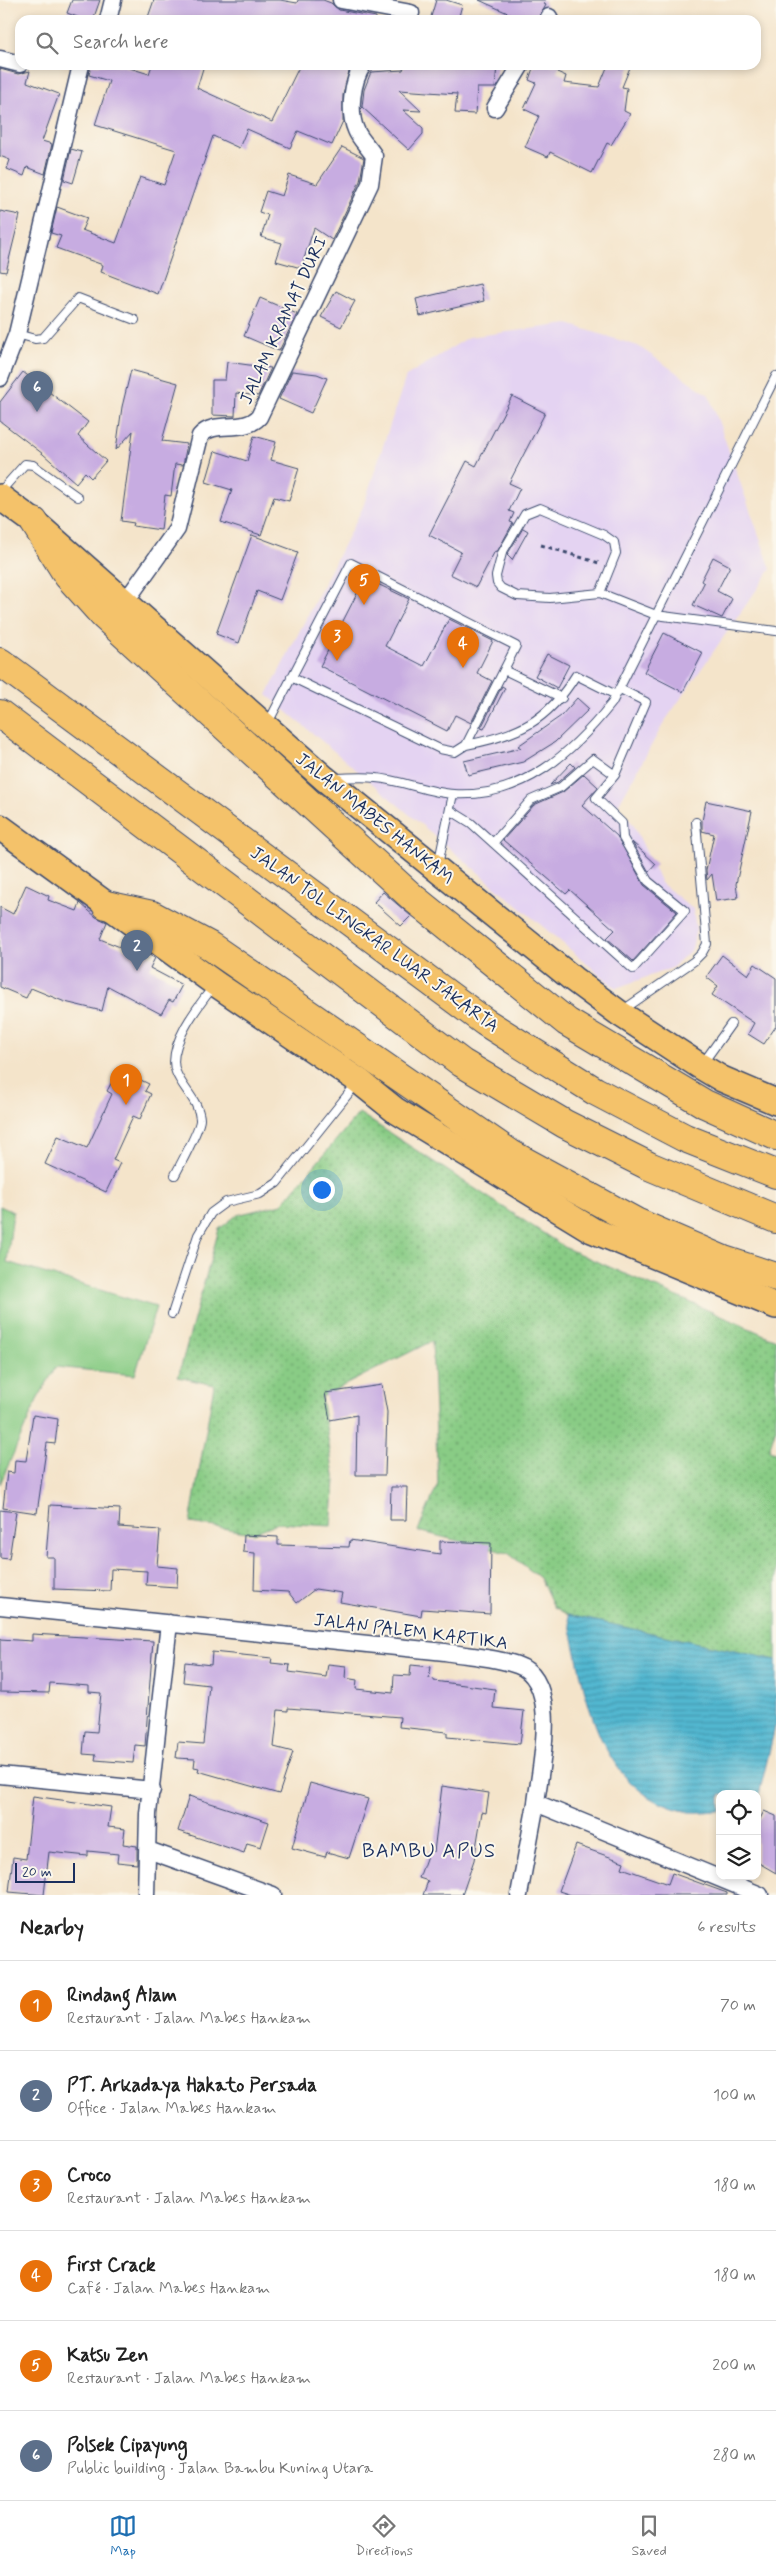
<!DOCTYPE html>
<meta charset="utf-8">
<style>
body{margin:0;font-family:Mynerve,sans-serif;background:#f2f2f2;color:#222}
.controls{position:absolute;right:15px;bottom:15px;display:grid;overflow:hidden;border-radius:10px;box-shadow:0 2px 8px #0003}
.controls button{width:45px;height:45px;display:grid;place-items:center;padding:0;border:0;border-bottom:1px solid #e0e0e0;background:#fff;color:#222;font:25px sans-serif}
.scale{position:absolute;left:15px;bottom:12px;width:60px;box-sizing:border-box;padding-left:5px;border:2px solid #1b2f5e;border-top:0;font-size:14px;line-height:18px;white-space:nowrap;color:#1b2f5e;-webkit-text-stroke:4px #fbf7ec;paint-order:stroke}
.you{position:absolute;left:321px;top:1189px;width:18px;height:18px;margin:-12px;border:4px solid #fff;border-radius:50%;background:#1a73e8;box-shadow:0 0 0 8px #1a73e833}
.badge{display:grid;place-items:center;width:32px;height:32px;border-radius:50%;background:#1f6fb2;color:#fff;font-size:16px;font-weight:700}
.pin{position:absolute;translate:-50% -41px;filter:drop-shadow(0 1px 2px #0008)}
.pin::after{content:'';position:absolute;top:26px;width:18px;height:15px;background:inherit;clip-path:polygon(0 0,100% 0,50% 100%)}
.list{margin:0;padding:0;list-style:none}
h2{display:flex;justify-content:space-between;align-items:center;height:65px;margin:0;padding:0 20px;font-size:21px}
h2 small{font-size:16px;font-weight:400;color:#767676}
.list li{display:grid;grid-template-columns:32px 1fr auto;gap:15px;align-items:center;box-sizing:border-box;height:90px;padding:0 20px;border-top:1px solid #e0e0e0}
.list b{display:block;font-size:19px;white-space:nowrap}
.list p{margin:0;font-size:16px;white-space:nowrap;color:#767676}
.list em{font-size:16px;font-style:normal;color:#767676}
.icon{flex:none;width:28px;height:28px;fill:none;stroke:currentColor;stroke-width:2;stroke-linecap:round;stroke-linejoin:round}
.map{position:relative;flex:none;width:776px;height:1895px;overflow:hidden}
.search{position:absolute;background:#fff;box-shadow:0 2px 8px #0003;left:15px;right:15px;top:15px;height:55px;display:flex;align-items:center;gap:12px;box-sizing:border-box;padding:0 18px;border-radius:15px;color:#767676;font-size:19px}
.sheet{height:605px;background:#fff}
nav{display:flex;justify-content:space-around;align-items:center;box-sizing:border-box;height:70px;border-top:1px solid #e0e0e0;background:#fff;font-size:14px;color:#767676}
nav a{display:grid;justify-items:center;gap:2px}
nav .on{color:#1f6fb2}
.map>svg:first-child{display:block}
</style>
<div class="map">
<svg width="776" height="1895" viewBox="0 0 776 1895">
<defs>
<pattern id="grass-dots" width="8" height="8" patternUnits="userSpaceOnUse" patternTransform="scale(1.25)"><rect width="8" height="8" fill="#89cc85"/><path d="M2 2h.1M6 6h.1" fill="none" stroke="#6fa670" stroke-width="1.8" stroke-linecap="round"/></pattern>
<pattern id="water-rules" width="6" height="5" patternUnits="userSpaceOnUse" patternTransform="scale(1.25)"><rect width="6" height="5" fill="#52b7d0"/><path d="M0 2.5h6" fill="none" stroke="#4395ac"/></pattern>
</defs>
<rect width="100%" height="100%" fill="#fbf7ec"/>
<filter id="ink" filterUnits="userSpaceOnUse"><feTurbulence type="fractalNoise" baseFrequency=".02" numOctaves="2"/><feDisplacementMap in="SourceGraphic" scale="10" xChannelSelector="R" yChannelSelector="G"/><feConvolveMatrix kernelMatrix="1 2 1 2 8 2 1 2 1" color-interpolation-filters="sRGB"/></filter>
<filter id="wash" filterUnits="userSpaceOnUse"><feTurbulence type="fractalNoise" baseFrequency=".0096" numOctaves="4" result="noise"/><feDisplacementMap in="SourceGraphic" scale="20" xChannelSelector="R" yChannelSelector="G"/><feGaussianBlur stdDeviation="1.12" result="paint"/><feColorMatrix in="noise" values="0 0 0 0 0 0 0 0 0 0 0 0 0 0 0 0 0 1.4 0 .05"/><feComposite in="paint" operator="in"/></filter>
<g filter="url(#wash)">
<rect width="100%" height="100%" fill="#f4e4ca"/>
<path fill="#e4d3f2" d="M568,324L638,346L709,395L771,569L665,721L617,807L633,824L661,883L693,909L696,929L692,949L672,968L616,988L267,695L363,507L406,376L469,337Z"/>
<path fill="url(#grass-dots)" stroke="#527e72" d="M359,1113L566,1248L776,1340V1428L769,1450L776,1452V1660L568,1615L554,1607L540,1578L508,1553L418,1531L438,1484L432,1341L321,1397L335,1481L331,1526L278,1523L253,1533L190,1523L214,1385L178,1377L219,1229L237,1215L282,1204Z"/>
<path fill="#89cc85" stroke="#527e72" d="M0,1206L13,1212L7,1262L156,1307L135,1375L56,1367L37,1400L0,1484Z"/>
<path fill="url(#water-rules)" stroke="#367397" d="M568,1615L776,1660V1723L758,1799L757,1794H720V1811C710,1811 699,1813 689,1812C595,1794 585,1691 568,1615Z"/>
<g id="blocks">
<path fill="#c7ace1" d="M72,0H100L93,20H85L67,13Z
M154,0H280L297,3L298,0H323L331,3L339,10L376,17V20H147Z
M436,0H446L462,5L458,20H430Z
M479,0H545L544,4L546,5L538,20H523Z
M91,65H120L149,74L152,65H204L197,88L272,122L300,65H351L343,95V121L332,145L298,131L290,148L247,129L239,148L213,136L158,294L101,272L103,265L56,248L61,236L51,233L57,207L87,218L82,230L116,243L140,177L164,185L176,150L95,125L109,81L89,75Z
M405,65H497L495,88H477L475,114L455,113L457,94L399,90L421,111L403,110L423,128V134L409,150L362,107L364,90L371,72L403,70Z
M534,65H560L557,72L566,76L564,83L599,87L608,65H631L622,87L627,88L624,111L630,114L611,145L607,143L592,173L550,152L548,157L525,147L539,116L524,109L536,83L529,80Z
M0,69L18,74L30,71L27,82L59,94L42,141L52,144L45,174L27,167L24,176L7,169L10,160L0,156Z
M342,147L364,158L360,181L332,240L314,228L301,268L276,261L282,243L261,237L268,215L259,212L266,191L282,196L289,175L317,184Z
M71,149L82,152L73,183L64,180Z
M0,211L20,215L6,272L0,271Z
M480,284L484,301L420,316L416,299Z
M336,291L355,301L341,327L321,317Z
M260,298L297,314L279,351L244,336Z
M227,362L271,368L258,396L236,393L235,416L212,415V380H225Z
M131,370L178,383L162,441L187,444L183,465L175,464L171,496L165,495L161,530L133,526L134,523L121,521L133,431L116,450L122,407Z
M292,371L317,374L327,378L311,413L279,399Z
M23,372L88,422L78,436L106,461L91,478L85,472L76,483L43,454L0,421V402Z
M512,396L545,413L509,483L520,488L509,511L514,513L510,522L513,523L497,552L495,551L476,587L450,574L461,552L429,535L467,461L476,466Z
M254,436L276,442L271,460L299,468L289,501L274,497L261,535L221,522L232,490L206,482L215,451L247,461Z
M523,528L528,531L512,560L507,555Z
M252,535L298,552L280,600L257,591L239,643L216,634Z
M713,557L730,566L717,591L732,599L722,618L693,605L704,583L701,581Z
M365,578L409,599L385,646L424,666L449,619L493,641L477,673L492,681L471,723L455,715L447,731L320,666Z
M664,633L703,653L683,692L644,672Z
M547,654L569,665L557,688L535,676Z
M502,686L505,688L484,729L481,728Z
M577,698L589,709L555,742L523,762L468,775L464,761L521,748L518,746L561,716Z
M571,763L575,767L558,782L550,785Z
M584,774L598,787L582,805L617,836L644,885L677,912L633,961L607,938L615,930L570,890L566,894L503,840L534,805L563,792Z
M706,801L752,811L736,884L738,898L716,901L712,874L707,880L706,870L714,834L702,831V821Z
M632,842L656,864L649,872Z
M26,885L49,896L48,900L77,911L80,903L96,917L107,922L100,939L135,953L137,949L155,958L150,968L182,985L173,1002L169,1000L161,1014L108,986L102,1011L65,1002L31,988L26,998L0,987V907L13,914Z
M383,892L411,916L401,926L374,902Z
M722,955L748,975L755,964L776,978V1026L764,1044L748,1034L754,1023L712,995L718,986L706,977Z
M122,1071L149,1084L145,1091L151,1094L140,1119L133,1116L113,1160L120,1163L106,1192L45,1164L58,1136L87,1148L112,1094L107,1091L115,1076L120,1078Z
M382,1385L387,1412L385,1475H356L357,1415L330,1420L325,1393Z
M33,1415L58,1419L55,1444L47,1443L37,1513L3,1508L7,1472L14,1473L15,1460L26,1461Z
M391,1487H407L406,1520H390Z
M50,1505L120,1509L119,1527L160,1530L157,1566L178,1568L177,1587L146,1585L147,1571L111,1569L110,1591L54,1589V1557H46Z
M0,1510L16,1512L9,1559L0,1558Z
M244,1535L278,1537V1545L349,1547L350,1540L440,1554V1541L491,1543L490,1614L422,1609L421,1616L340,1602L342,1593L315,1589L297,1603L288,1592L254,1590L255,1553L243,1552Z
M32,1634L153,1641L145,1746L135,1745L133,1763L95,1760L96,1755L83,1754L85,1731L97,1732L101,1693L89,1692V1686L50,1683L49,1693L0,1692V1639L32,1641Z
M212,1652L272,1658L271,1663L290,1665L289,1672L326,1677L328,1664L346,1666L345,1678L357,1680L356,1689L393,1693L394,1675L410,1676L411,1665L431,1667L429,1678L434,1679V1681L495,1689L493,1708L524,1711L520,1744L447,1737V1732L399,1727L400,1717L288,1708V1711L278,1710L274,1747L293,1752L279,1794L198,1771L199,1768L194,1767L195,1759L176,1758L178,1742L203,1744L209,1685L183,1682L185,1662L211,1665Z
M310,1783L368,1799L349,1858L327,1852L325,1857L292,1848Z
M442,1786L489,1793L486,1813L482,1812L474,1860L462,1895H423L428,1881L419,1878L429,1850L434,1852Z
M33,1796L111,1807L108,1827L125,1829L123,1844L137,1846V1864L117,1862L118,1854L88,1851V1856L49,1852L44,1895L9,1892L13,1857L26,1859Z
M189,1796L269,1822L261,1847L247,1843L244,1853L178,1831Z
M764,1811L776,1816V1873L757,1862V1825Z
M576,1845L624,1862L622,1868L668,1884L672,1873L727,1893V1895H571L559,1891Z"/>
</g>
</g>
<g filter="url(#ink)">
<use href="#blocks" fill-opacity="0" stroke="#3c4a6e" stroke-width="1"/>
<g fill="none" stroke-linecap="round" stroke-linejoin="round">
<defs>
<path id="service" d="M17,334L35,339L43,338L78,298L135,320
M0,492L25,464L33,465L78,497
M600,593L616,553L614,542L604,535L540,508L525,514L502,553L496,576L497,583L501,588L517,596L550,598L600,593L656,615L776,631
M504,670L562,698
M268,723L351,563L516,646L466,745L455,752L440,749L291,677
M466,745C518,735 547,722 576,675L616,695
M334,778C348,778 362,776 376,778C402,780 428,793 454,794C523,798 572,753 612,703L776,376
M450,810L471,823L633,969L685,911L648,881L623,838L622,823L596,798L615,775L646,702L620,689
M493,843L531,800L561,787L593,759L615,775
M438,865L453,794
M623,1010L694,961L702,953L707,944L696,822
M703,1063L731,1024
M175,1175C180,1165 201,1127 200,1119C199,1101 182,1088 176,1072C166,1047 198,1006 213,987
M172,1314L198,1235L211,1213L226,1202L260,1194L277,1183L357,1083"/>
<path id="minor" d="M341,0L411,13
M108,20L113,0
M548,20L549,17
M0,59L20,64
M495,108L521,65
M0,378L17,334L81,65
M124,600L133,591L177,529L200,436C214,419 243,434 259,417L370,184L374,156C369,147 360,140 356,130C348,112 352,81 363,65
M0,1606L445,1652C469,1656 495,1657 517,1665C562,1680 540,1767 536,1803L760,1895
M0,1775L152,1790
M148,1850L273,1895
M146,1895L148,1814L169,1623
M519,1895L536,1803"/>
<path id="primary" d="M0,497L34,522L324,778L573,979L619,1013L700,1066L722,1079L776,1102
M0,827L216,984L359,1081L395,1110L592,1230L776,1306"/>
<path id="motorway" d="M34,522L68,576L104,616L412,897L567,1022L705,1104L776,1136
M0,662L485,1022L595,1091L685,1138L776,1174
M0,714L462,1063L565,1124L649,1166L776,1219
M106,905L152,915L210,946L511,1154L636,1222L724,1260L776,1277"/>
</defs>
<use href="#service" stroke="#3c4a6e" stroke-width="10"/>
<use href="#minor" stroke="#3c4a6e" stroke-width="19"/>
<use href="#primary" stroke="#3c4a6e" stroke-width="28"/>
<use href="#motorway" stroke="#3c4a6e" stroke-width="30"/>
<path stroke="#3c4a6e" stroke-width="3" stroke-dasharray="4 4" stroke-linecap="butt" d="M541,545L599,563"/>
<use href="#service" stroke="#fff" stroke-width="8"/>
<use href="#minor" stroke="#fff" stroke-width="16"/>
<use href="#primary" stroke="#f4c26a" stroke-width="25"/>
<use href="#motorway" stroke="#f4c26a" stroke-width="28"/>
</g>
</g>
<g text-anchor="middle" stroke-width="4" stroke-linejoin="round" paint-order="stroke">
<g font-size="18" fill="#1b2f5e" stroke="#fbf7ec">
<text transform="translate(283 320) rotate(-65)" y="6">JALAM KRAMAT DURI</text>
<text transform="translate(375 818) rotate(39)" y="6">JALAN MABES HANKAM</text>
<text transform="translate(375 939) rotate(36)" y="6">JALAN TOL LINGKAR LUAR JAKARTA</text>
<text transform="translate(411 1631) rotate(7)" y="6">JALAN PALEM KARTIKA</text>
</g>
<g font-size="20" letter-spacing="1" fill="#1b2f5e" stroke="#fbf7ec">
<text x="429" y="1857">BAMBU APUS</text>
</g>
</g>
</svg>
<div class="controls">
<button><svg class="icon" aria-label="locate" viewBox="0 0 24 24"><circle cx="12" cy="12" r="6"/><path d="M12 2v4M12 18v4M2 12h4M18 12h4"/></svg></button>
<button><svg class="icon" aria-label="layers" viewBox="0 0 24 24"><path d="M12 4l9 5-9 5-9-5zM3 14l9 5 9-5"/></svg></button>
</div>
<div class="scale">20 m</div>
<div class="you"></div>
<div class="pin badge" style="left:126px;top:1105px;background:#e8710a">1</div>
<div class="pin badge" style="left:137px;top:971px;background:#5c6f8a">2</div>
<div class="pin badge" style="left:337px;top:661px;background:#e8710a">3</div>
<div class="pin badge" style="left:463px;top:668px;background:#e8710a">4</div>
<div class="pin badge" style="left:364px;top:605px;background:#e8710a">5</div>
<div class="pin badge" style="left:37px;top:412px;background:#5c6f8a">6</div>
<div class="search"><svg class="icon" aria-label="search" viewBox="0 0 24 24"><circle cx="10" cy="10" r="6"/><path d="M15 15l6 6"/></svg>Search here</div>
</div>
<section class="sheet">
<h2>Nearby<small>6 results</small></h2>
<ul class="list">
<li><span class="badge" style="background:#e8710a">1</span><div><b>Rindang Alam</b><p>Restaurant · Jalan Mabes Hankam</p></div><em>70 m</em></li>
<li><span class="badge" style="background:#5c6f8a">2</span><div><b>PT. Arkadaya Hakato Persada</b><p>Office · Jalan Mabes Hankam</p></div><em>100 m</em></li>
<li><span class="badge" style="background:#e8710a">3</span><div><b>Croco</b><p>Restaurant · Jalan Mabes Hankam</p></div><em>180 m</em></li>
<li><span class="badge" style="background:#e8710a">4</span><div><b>First Crack</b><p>Café · Jalan Mabes Hankam</p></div><em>180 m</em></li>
<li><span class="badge" style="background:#e8710a">5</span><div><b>Katsu Zen</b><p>Restaurant · Jalan Mabes Hankam</p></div><em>200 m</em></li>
<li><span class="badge" style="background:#5c6f8a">6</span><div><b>Polsek Cipayung</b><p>Public building · Jalan Bambu Kuning Utara</p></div><em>280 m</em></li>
</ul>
</section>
<nav>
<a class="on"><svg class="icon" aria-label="map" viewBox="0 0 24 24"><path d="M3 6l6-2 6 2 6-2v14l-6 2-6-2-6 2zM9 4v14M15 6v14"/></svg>Map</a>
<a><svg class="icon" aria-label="directions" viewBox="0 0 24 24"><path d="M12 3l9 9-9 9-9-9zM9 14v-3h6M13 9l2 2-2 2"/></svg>Directions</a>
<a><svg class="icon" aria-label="saved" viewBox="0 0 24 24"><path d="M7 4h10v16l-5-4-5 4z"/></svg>Saved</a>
</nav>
